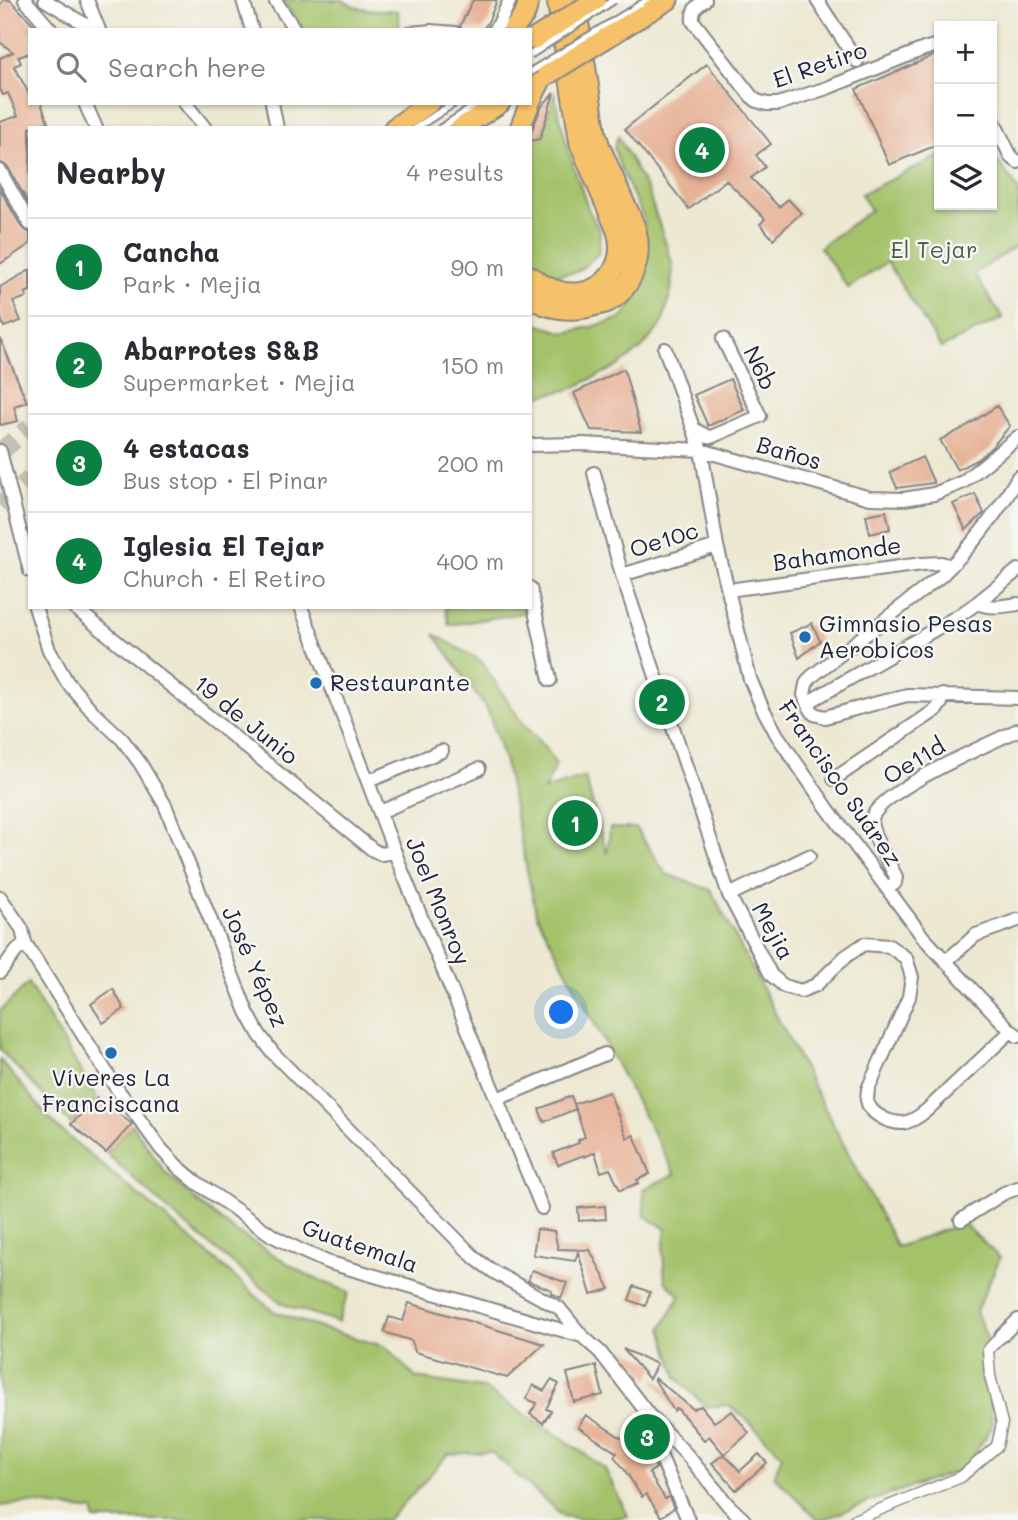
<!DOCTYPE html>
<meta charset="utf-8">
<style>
body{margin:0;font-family:Mali,sans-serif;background:#f7f7f7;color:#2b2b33}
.controls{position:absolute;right:21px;top:21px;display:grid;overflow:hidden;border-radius:0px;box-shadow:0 2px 5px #0004}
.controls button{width:63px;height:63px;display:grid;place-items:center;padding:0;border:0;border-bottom:2px solid #e1e1e2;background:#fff;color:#2b2b33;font:35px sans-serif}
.you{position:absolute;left:562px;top:1013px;width:24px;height:24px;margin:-18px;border:5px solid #fff;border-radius:50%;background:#1a73e8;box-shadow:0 0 0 10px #1a73e833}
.badge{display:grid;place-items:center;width:46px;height:46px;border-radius:50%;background:#0b8043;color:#fff;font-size:23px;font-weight:700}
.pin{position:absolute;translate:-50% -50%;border:4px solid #fff;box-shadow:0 2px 7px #0006}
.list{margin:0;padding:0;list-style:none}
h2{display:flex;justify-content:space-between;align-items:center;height:91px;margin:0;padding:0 28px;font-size:30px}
h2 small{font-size:23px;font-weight:400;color:#7c7c81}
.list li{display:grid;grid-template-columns:46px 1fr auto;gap:21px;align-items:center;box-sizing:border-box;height:98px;padding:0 28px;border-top:2px solid #e1e1e2}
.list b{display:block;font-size:26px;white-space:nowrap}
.list p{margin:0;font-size:23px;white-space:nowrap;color:#7c7c81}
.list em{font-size:23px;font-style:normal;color:#7c7c81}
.icon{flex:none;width:38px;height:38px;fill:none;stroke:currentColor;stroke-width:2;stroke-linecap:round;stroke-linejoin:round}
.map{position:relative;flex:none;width:1018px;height:1520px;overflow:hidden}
.search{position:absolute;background:#fff;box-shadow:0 2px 5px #0004;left:28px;top:28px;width:504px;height:77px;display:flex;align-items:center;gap:18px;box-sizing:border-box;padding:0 24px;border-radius:0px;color:#7c7c81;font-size:26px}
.panel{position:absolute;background:#fff;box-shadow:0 2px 5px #0004;left:28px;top:126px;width:504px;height:483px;border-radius:0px}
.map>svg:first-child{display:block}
</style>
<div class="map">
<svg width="1018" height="1520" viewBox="0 0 1018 1520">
<rect width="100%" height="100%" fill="#f6f6f2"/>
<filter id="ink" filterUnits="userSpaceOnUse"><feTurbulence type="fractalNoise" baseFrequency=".0143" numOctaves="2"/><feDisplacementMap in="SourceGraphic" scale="14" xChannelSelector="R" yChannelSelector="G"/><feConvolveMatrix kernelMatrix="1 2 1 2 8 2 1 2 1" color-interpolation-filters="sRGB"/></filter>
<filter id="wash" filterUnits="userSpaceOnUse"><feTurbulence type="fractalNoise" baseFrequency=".00686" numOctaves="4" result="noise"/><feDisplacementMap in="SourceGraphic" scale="28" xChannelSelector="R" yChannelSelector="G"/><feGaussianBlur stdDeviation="1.57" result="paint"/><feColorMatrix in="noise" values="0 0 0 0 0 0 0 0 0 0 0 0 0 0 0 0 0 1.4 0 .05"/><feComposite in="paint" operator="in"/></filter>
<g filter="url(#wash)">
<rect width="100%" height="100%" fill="#ece8d1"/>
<path fill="#a4c26a" stroke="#637252" stroke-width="2" d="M283,0H343C357,12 380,9 398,11L400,30H303Z
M554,93L568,150L589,211L600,231L598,254L577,272L540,277L530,269V141L540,139Z
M618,136L648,192L673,265L671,291L662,324L641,349L618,366L571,389L535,397H530V322L565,333L595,326L622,318L637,296L645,274L644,219L620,167L614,148Z
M992,153L1018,189V245L974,274L1003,318L941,348L887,262L848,288L820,247L871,210L861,194L939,156V205H992Z
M445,607H530L535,611L449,625Z
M434,634L481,661L523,724L544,747L556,764L544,790L585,777L607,854L610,828H636L666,874L711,890L897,1247L963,1223L1000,1258L976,1311L988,1341L992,1427L965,1469L887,1495L822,1520H818L774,1476L782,1455L744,1417L728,1405L706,1407L677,1378L662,1328L680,1296L665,1281L663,1250L666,1229L645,1216L643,1189L675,1174L536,914L505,763L488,711Z
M28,983L97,1098L71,1124L0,1050V1011Z
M0,1060L57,1127L205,1251L273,1311L317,1327L386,1347L416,1378L483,1388L564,1439L605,1469L628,1516C609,1520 582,1520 563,1516L491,1452L448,1454L415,1492L387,1520H95L94,1511L28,1503L0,1506Z
M132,1124L165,1172L195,1200L233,1230L309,1276L349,1292L338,1322L283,1304L178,1219L106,1153Z"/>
<g id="blocks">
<path fill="#e7b296" d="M4,0H10L39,30H30V53L19,57L18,56L21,63L14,66L30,96V103H41L48,122L35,128H30V206L8,167L0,162V122L18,116L8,93L3,95L0,89V58L13,52L0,42V4Z
M473,0H497L489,20L483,30H462L460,26Z
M935,55L939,56V144L889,165L856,89Z
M707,64L771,144L756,155L765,167L751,178L779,207L788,199L801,213L773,239L760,224L765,219L726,180L689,209L625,129Z
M554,93L540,139L530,141V134L542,106Z
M0,189L22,228L30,233V244L0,264Z
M30,270V291L25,293L27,297L13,302L21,321L4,327L0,315V287Z
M0,338L27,402L14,406L18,421L0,425Z
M624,369L641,432L591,430L574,393Z
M730,379L744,410L708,426L694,395Z
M997,406L1010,426L992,447L978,459L957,470L940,440L962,429Z
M922,457L934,483L897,488L890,472Z
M975,494L984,513L966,530L953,504Z
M886,511L890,529L870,534L866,515Z
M812,623L820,641L799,658L790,633Z
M113,989L124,1009L103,1023L91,1004Z
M609,1092L627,1138L634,1135L650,1174L637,1180L639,1183L620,1190L610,1169L601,1172L595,1152L585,1157L584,1155L558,1165L553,1153L579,1143L578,1140L585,1137L574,1104Z
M571,1096L576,1109L544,1122L539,1109Z
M97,1098L132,1124L106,1153L71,1124Z
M605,1206L606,1219L579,1221L578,1208Z
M537,1229L554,1231L558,1249L590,1250L610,1289L591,1294L578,1252L575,1261L533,1255Z
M532,1270L567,1283L561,1298L551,1293L552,1290L528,1281Z
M634,1286L650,1292L645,1306L629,1300Z
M409,1303L544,1344L507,1378L415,1352L412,1341L384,1332L389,1317L403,1321Z
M623,1349L657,1364L649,1379Z
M596,1366L603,1395L574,1402L567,1373Z
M655,1378L693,1409L701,1406L714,1422L732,1411L749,1433L724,1454L740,1471L759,1454L767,1463L736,1490L712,1463L724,1454L709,1436L704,1440L677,1408L674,1411L654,1379Z
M551,1380L559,1384L546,1409L551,1411L543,1423L530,1414L537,1403L526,1399L533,1385L544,1391Z
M586,1415L649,1456L656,1468L649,1473L665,1499L669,1497L674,1508L661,1517L646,1494L642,1497L624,1469L614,1456L617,1453L578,1427Z"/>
</g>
</g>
<g filter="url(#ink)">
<use href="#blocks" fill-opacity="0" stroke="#878586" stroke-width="2"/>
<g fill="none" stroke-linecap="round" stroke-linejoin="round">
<path stroke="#c4c0b3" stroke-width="19" stroke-dasharray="19 10" stroke-linecap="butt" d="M0,452L30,427
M0,506L30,479"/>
<defs>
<path id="service" d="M640,5L648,0
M409,30L431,28L456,30
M416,128L454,103
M441,128L480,103"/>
<path id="pedestrian" d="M854,1520L961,1477L997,1446L1002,1423L990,1376L988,1350L1000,1337"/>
<path id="minor" d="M25,0L51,30
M45,0L94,30
M87,0L99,30
M243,0L252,30
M275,0L295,30
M705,0C696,6 692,10 693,21L751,96L757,101L767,104H778L827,88L924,49L934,46L939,47
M817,0L857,61
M494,30L499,24L510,0
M85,103L96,128
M185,103L205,128
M272,103L277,128
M992,118L1011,157L1018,162
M0,171L30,224
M665,349L701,450L717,546L750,679L762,707L777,735L828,809L923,937L1011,1031L1018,1036
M694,429L708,437H711L760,416L723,339
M530,445L582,444L701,450L870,498L904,499L934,494L963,482L1018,437
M0,451L30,571
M594,473L622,575L729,895L771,975L784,986L801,991L816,985L845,957L864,944L889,946L906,958L912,977L909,997L868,1089C868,1092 867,1096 867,1100C869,1114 889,1123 902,1123C912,1122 920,1116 927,1110L1011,1031
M1018,477C998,513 971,547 941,576L811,677L806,684L804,695L807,703L814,714L825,717L907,695L1018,698
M622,575L717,546
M530,588L550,680
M728,590L922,564L941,563L951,566
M977,603C991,609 1004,606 1018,604
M35,607L49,650L67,682L93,712L122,739L140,763L165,805L247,1012L259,1034L273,1053L476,1259L494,1272L559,1308L582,1336L600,1352L648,1414L688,1456L728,1505L744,1520
M74,607L373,850L381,854L395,852
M301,607L402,871L542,1208
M807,703L960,615L977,603L1018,570
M834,779L936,710L941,703L943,695
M368,781L442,751
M380,812L479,769
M888,888L895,883L896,877C890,864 868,831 872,818C881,790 989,744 1018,730
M729,895L809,856
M0,897L22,929L25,943L115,1086L161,1149L178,1167L196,1182L273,1236L300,1250L327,1262L582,1336
M946,961L976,935L1018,920
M0,972L17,950L25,943
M497,1099L605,1054
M961,1220L1004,1193L1018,1188
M1000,1337L1018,1320
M648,1414L655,1443L688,1520"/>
<path id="primary" d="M640,17L668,0
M513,30L525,14L529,0
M530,102L543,76
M394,128L429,103
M461,128L500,103
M520,128L530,103
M530,276C543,286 560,294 577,293C609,290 626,261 617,231L580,144L557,0
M530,297C546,310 574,312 593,306C597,305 603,304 608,302C629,291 640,266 638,242C637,228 630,215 624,202C616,184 608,165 600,147L596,134L575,0"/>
</defs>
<use href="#service" stroke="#878586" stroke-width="10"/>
<use href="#pedestrian" stroke="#878586" stroke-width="13"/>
<use href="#minor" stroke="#878586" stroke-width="16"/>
<use href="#primary" stroke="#878586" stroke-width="23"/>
<use href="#service" stroke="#fff" stroke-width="6"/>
<use href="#pedestrian" stroke="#fff" stroke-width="10"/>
<use href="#minor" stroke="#fff" stroke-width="12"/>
<use href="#primary" stroke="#f5c16b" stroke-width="19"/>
<defs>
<path id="service-bridge" d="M530,55L614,0
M530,72L640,5"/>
<path id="primary-bridge" d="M534,39L596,0
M547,75L640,17"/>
</defs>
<use href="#service-bridge" stroke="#878586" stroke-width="10" stroke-linecap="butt"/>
<use href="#primary-bridge" stroke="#878586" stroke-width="23" stroke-linecap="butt"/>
<use href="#service-bridge" stroke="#fff" stroke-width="6"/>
<use href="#primary-bridge" stroke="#f5c16b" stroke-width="19"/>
</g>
</g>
<g fill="#1f6fb2" stroke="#f6f6f2" stroke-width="2.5">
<circle cx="805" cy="637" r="7"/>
<circle cx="316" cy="683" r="7"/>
<circle cx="111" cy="1053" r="7"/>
</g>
<g text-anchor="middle" stroke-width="5" stroke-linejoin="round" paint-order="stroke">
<g font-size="23" fill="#22223b" stroke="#f6f6f2">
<text transform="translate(820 65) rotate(-19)" y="8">El Retiro</text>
<text transform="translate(760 368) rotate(64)" y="8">N6b</text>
<text transform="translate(789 453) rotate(16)" y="8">Baños</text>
<text transform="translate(664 540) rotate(-17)" y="8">Oe10c</text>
<text transform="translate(837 554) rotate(-8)" y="8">Bahamonde</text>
<text transform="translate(246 720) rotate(39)" y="8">19 de Junio</text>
<text transform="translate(914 761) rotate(-31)" y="8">Oe11d</text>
<text transform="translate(840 783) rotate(55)" y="8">Francisco Suárez</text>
<text transform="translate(438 901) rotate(68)" y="8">Joel Monroy</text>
<text transform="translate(773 931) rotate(61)" y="8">Mejia</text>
<text transform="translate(255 967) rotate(66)" y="8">José Yépez</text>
<text transform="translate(360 1246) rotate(19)" y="8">Guatemala</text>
</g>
<g font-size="23" fill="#505a4b" stroke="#f6f6f2">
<text x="934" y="258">El Tejar</text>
</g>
<g font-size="23" fill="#22223b" stroke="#f6f6f2" text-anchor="start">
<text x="819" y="632">Gimnasio Pesas<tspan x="819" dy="26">Aerobicos</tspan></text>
<text x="330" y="691">Restaurante</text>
<text x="111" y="1086" text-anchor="middle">Víveres La<tspan x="111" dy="26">Franciscana</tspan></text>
</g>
</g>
</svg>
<div class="controls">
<button>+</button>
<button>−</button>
<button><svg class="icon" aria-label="layers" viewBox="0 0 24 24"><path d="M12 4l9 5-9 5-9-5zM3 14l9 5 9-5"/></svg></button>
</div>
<div class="you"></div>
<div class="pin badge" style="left:575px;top:823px">1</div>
<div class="pin badge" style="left:662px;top:702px">2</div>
<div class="pin badge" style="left:647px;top:1437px">3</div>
<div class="pin badge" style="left:702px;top:150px">4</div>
<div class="search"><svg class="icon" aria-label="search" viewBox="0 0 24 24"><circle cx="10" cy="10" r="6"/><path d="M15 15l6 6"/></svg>Search here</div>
<section class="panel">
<h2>Nearby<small>4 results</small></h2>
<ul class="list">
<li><span class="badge">1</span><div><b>Cancha</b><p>Park · Mejia</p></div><em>90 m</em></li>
<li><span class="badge">2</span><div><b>Abarrotes S&amp;B</b><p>Supermarket · Mejia</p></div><em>150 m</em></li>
<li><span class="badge">3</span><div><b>4 estacas</b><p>Bus stop · El Pinar</p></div><em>200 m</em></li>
<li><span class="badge">4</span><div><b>Iglesia El Tejar</b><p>Church · El Retiro</p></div><em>400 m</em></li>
</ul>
</section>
</div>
